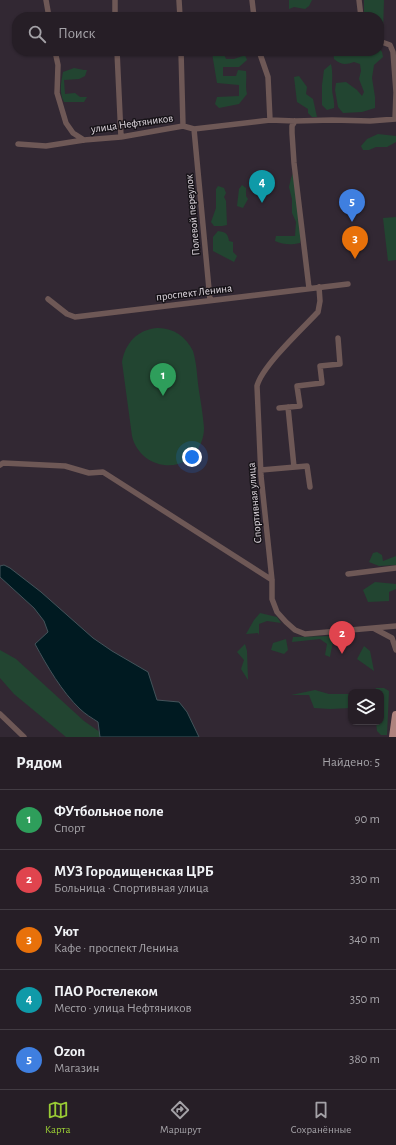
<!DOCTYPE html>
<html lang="ru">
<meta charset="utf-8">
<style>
body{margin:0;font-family:"Alegreya Sans",sans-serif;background:#322b32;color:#f1f3f6}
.controls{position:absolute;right:12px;bottom:12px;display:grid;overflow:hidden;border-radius:8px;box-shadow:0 1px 3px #0004}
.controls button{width:36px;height:36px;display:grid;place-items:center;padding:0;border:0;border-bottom:1px solid #423c43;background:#261e26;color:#f1f3f6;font:20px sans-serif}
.you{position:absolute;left:192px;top:457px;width:14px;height:14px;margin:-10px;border:3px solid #fff;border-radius:50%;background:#1a73e8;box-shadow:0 0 0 6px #1a73e833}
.badge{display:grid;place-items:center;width:26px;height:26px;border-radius:50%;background:#99cb35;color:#fff;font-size:13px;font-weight:700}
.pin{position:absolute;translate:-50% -33px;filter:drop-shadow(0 1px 2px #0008)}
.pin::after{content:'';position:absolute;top:21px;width:14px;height:12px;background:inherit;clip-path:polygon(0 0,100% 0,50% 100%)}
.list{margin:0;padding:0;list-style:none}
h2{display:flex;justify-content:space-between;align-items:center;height:52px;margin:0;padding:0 16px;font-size:17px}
h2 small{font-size:13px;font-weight:400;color:#a4a2a7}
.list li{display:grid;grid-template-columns:26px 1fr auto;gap:12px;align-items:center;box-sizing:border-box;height:60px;padding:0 16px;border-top:1px solid #423c43}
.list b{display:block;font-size:15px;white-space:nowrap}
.list p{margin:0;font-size:13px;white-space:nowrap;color:#a4a2a7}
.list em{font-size:13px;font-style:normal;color:#a4a2a7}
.icon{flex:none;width:22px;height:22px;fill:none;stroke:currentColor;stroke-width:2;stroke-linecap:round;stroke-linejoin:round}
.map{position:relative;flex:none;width:396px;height:737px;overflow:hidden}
.search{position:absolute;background:#261e26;box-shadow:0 1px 3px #0004;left:12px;right:12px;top:12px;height:44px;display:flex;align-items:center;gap:10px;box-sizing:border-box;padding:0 14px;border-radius:16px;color:#a4a2a7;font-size:15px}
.sheet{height:352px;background:#261e26}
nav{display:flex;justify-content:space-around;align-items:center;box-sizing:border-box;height:56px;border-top:1px solid #423c43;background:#261e26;font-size:11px;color:#a4a2a7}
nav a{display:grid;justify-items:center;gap:2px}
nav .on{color:#99cb35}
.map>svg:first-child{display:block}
</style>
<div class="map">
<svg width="396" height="737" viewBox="0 0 396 737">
<rect width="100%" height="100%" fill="#322833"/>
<path fill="#224531" d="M289,0H312L309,6L305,9L294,7L289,9Z
M364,0H384L383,31L384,39L382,47L379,46V17H367L364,13Z
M379,48L382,52L383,57L374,65L372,78L375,97V108L362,112L343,113L338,107L335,90L336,83L346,82L357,90L362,96L364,92L359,79L361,71L360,64L354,62C346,65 341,65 334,59L333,51H379Z
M219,51H245L240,53L228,51L224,54L226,59H234L245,55L247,60L239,67H223V76H236L238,70L246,71C247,79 245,86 247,94L239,104L219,108L215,104L217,97L239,96V85L217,83L212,53Z
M331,64C333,73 332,80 332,88C332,95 335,101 334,108L327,110L322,105V85L324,70Z
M74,68L84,70H87L85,76L79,79L64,80L65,94L75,93L80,97H87L84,102H64C59,92 61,83 63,72Z
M299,76L307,87L306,94L313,99L317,117H312L308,113V109L297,102L294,77Z
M378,134L396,136V142L387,147H376L369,150H363L361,146L367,139Z
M293,174L301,236L300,243C291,245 284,245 275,241L276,236H295L296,222L292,213V199L289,187L291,178Z
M242,185L246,188V196L248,199L243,208L237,206L239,189Z
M218,186L224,188L226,193L224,197L226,201L227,225L222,226H214L211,222L216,208V189Z
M396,217V260L388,261L383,218Z
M218,231C226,232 228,234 229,241L233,242V252L237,256L234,262L213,251V237Z
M158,328C174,328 186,337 193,351C197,364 197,378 199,391C201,403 203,416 204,428C204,433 203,438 201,443C187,477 140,470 132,436L122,362C125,343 138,329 158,328Z
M377,552L382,555L383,561L396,556V565L379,566L369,562L373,553Z
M375,582L396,584V589L389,592V601L368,602L363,590Z
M260,613L277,617L281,623L267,621L259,624V635L258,633L246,634L254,620Z
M334,636L330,657L325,655L327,644L320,639L292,642L293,637Z
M286,639L288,650L284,654L271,650L273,643Z
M245,644L247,651L248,680L241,669L244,660L237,652Z
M364,646L370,651L374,671L357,659Z
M0,650L16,659L84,721L107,737H66L14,694L0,678Z
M376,688H384L389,691L387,735H381L377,731L376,722H381V692H374Z
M315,690L329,694H349L351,701L350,708L330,709L314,708L309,695H291Z"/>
<path fill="#001a21" stroke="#43535a" d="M4,565L10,568L41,592L93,638L112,651L148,672L157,700L179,702L187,712L199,737H100L98,722C92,718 85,714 80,709C62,692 47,666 35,644L48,632L44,621L34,608L0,577V566Z"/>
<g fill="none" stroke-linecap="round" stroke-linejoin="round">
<path stroke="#6e5856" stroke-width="5.5" d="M46,0L49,17
M115,0V17
M179,0L180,17
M252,0L254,17
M359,0L361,17
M379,41L390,45L393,52L396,92
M55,51L58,65L57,93L66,123L73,133L84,140
M117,51L121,137
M181,51L183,126
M259,51L268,77L270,120
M395,119L396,93
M295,121L292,126V133L294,163L309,288
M194,129L210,300
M18,144L46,146L84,140L121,137L183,126L194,129L270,120L295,121L332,120L370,121L396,119
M319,287L320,301L318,312C303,328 262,366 257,386L261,476L272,580V599L277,612L286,622L295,630L305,634L396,626
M48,299L67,314L75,317L348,284
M288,407L294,467
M279,408L300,406L297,386L322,383L320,366L340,364L338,338
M0,465L3,463L65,466L89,473L103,472L272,580
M261,470L307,466L310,487
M348,574L396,568
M375,629L392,638L396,650
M0,714L24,737"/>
<path stroke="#af837e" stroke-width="8" d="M393,737L396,715"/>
</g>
<g text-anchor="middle" stroke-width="3" stroke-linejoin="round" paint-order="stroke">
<g font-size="11" fill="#e0d9e0" stroke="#171318">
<text transform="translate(132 123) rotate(-8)" y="4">улица Нефтяников</text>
<text transform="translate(192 215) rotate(-95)" y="4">Полевой переулок</text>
<text transform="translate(194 292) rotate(-7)" y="4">проспект Ленина</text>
<text transform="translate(254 503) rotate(-95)" y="4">Спортивная улица</text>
</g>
</g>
</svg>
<div class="controls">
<button><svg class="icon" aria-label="layers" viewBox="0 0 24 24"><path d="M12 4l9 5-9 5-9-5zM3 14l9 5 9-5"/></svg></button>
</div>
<div class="you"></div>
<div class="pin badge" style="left:163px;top:396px;background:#2e9e5b">1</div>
<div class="pin badge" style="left:342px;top:654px;background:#e0444e">2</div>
<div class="pin badge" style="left:355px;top:259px;background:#e8710a">3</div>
<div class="pin badge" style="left:262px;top:203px;background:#0f9aa8">4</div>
<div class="pin badge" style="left:352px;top:222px;background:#3f7fe0">5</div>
<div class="search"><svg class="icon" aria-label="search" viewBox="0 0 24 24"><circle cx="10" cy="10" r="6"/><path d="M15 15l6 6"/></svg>Поиск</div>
</div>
<section class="sheet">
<h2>Рядом<small>Найдено: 5</small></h2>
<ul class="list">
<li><span class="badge" style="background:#2e9e5b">1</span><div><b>ФУтбольное поле</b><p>Спорт</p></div><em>90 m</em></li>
<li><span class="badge" style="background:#e0444e">2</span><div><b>МУЗ Городищенская ЦРБ</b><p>Больница · Спортивная улица</p></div><em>330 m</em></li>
<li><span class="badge" style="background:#e8710a">3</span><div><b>Уют</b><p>Кафе · проспект Ленина</p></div><em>340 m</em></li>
<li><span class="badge" style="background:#0f9aa8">4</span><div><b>ПАО Ростелеком</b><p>Место · улица Нефтяников</p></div><em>350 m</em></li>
<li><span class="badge" style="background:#3f7fe0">5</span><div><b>Ozon</b><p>Магазин</p></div><em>380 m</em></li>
</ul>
</section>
<nav>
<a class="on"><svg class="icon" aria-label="map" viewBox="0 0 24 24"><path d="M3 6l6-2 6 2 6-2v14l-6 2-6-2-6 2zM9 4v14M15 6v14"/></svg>Карта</a>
<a><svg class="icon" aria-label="directions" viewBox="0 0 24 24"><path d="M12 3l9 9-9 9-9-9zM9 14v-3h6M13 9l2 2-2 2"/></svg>Маршрут</a>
<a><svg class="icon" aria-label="saved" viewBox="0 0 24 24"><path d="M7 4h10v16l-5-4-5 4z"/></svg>Сохранённые</a>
</nav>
